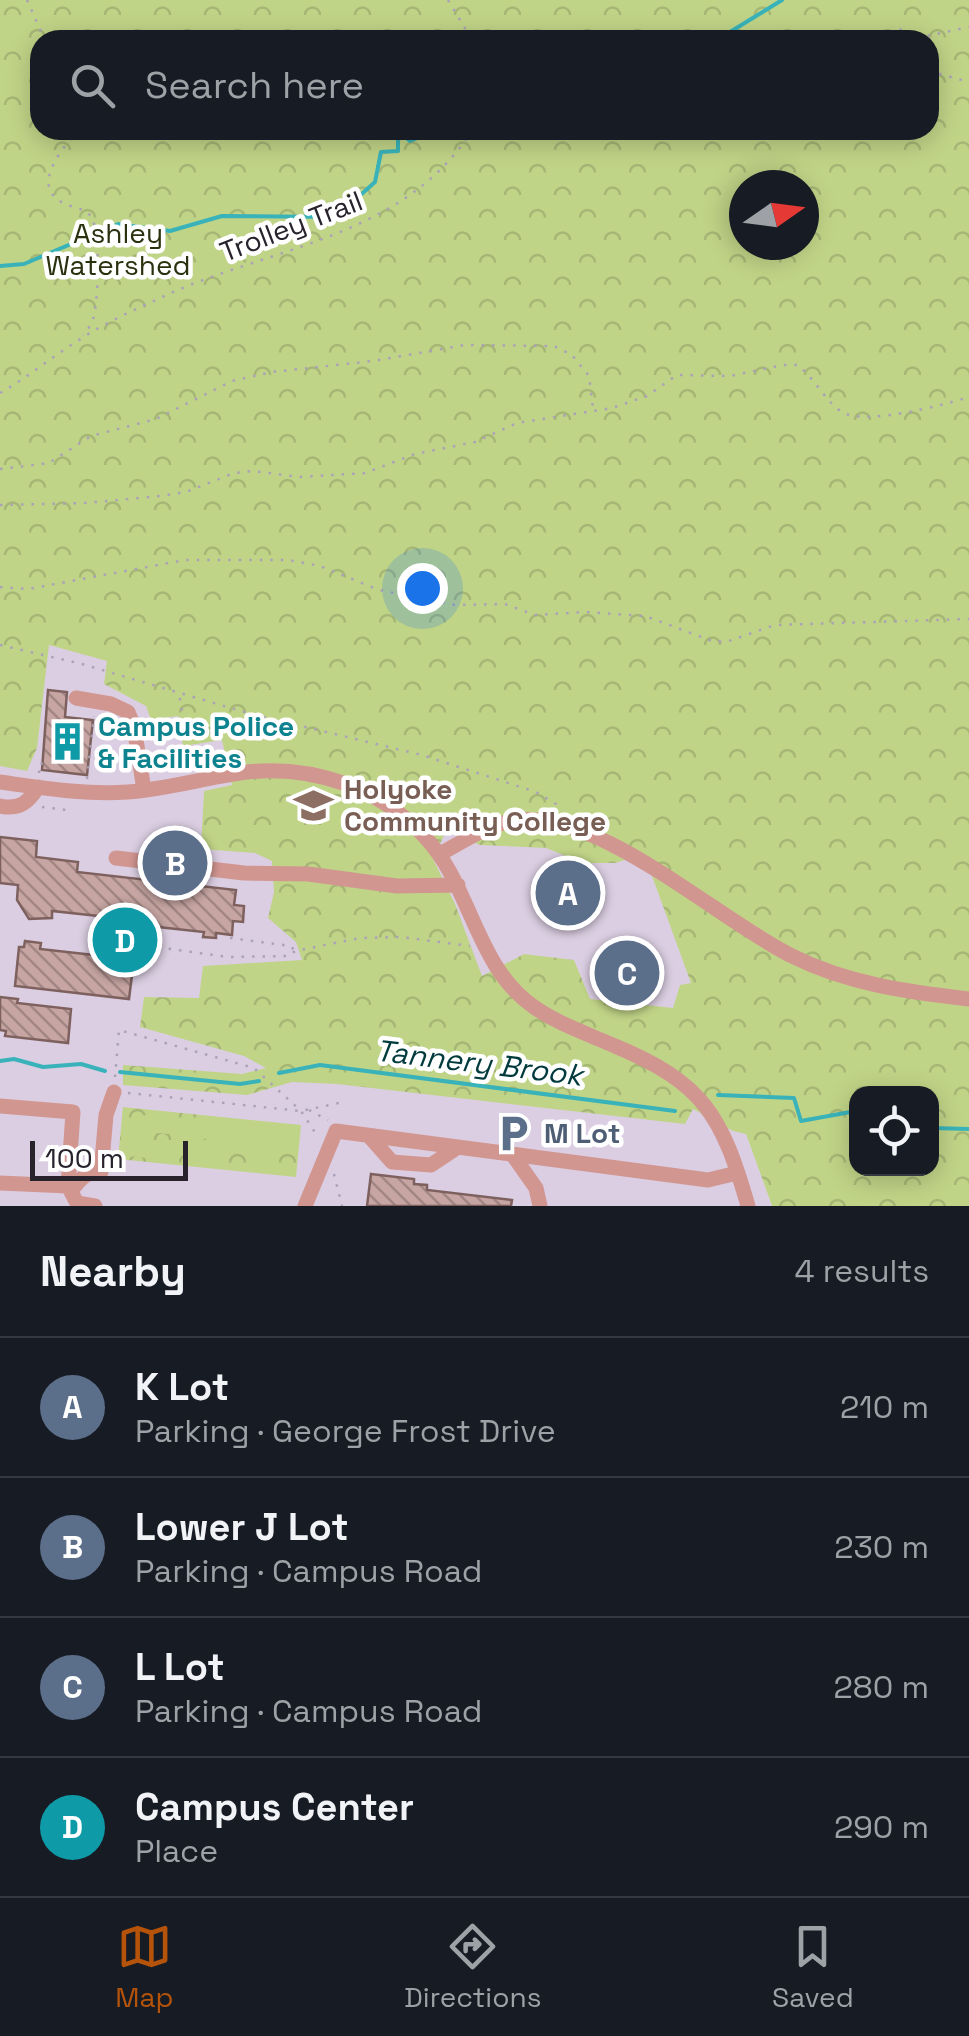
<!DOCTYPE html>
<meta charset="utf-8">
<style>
body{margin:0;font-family:"Space Grotesk",sans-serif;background:#20242c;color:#f1f3f6}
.controls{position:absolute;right:30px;bottom:30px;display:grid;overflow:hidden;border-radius:20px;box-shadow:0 5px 25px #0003}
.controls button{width:90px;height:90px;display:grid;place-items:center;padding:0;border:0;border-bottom:2px solid #363941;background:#171b24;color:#f1f3f6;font:50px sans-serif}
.compass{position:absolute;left:729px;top:170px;width:90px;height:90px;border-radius:50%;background:#171b24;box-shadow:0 5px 25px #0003;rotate:76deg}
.scale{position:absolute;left:30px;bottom:25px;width:158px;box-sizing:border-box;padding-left:10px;border:5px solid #27222c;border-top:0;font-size:28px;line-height:35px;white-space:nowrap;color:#27222c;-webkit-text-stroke:8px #fff;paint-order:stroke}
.you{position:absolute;left:422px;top:588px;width:35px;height:35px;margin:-25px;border:8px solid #fff;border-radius:50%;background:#1a73e8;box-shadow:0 0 0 15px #1a73e833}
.badge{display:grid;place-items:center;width:65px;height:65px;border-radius:50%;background:#b45309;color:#fff;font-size:32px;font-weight:700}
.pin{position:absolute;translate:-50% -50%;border:5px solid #fff;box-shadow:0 2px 10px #0006}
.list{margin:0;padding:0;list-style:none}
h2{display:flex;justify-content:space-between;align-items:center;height:130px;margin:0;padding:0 40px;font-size:42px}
h2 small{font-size:32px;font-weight:400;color:#9ea1a6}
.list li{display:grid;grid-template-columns:65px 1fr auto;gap:30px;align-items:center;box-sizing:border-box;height:140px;padding:0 40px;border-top:2px solid #363941}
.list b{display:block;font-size:38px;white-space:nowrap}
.list p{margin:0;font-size:32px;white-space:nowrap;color:#9ea1a6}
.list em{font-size:32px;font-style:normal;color:#9ea1a6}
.icon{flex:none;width:55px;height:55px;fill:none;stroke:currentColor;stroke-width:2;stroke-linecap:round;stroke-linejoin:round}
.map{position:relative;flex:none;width:969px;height:1206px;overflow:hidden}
.search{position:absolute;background:#171b24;box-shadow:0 5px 25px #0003;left:30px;right:30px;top:30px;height:110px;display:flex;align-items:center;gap:25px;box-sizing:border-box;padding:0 35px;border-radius:30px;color:#9ea1a6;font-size:38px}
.sheet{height:690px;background:#171b24}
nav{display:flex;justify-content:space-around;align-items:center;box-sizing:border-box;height:140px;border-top:2px solid #363941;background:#171b24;font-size:28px;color:#9ea1a6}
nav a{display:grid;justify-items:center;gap:5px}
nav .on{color:#b45309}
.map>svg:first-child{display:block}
</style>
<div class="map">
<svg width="969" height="1206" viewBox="0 0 969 1206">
<defs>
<pattern id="forest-crowns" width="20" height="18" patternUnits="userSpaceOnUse" patternTransform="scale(2.5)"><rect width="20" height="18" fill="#c0d487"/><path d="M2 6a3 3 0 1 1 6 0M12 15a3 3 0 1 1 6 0" fill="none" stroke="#a5b675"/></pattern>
<pattern id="building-back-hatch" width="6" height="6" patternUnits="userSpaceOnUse" patternTransform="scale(2.5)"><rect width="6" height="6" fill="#c6a5a2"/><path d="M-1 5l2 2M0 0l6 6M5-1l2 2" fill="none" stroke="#a18684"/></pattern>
</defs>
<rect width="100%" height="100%" fill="#e8dcf6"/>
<path fill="#dbcee2" d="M438,280L772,1206H0V405Z"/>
<path fill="url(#forest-crowns)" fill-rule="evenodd" d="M0,0H969V1206H772L746,1134L733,1131L693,1109L685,1124L337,1084L292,1082L247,1095L123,1085V1065L242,1074L266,1068L244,1056L140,1027L144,997L199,998L203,966L302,960L296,942L268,918L274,892L272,861L255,853L201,849L204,791L232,785L222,740L183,746L178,716L151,720L146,706L104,684L107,661L49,645L37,748L27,771L0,766ZM40,40H929V130H40ZM744,185H804V245H744ZM446,831L480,845L546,848L583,863H615L644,854L691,983L680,985L673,1008L590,999L574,960L524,954L482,976L455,904L433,859ZM856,1094H932V1168H856Z
M123,1107L301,1125L296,1177L118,1159Z"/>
<path fill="#c0d487" d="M132,1114L169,1118L168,1134L130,1131Z
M189,1120L226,1123L224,1141L188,1137Z
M254,1127L290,1130L289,1148L252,1144Z
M129,1139L167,1143L165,1160L128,1156Z
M186,1145L223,1149L222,1166L184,1163Z"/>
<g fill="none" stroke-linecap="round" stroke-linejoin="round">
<path stroke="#39b3b9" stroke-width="4" d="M717,40L782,0
M0,266L24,264L118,224L170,231L222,216L336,217L375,182L381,152L398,151V139L404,136L410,141L437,130
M0,1061L14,1059L43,1067L81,1064L105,1071
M120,1072L240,1084L259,1081
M279,1073L320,1065L675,1111
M718,1095L794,1098L801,1121L856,1111
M932,1128L969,1129"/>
</g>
<path fill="url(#building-back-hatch)" stroke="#7e615e" stroke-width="2.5" d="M48,690L67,692L65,717L93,720L87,775L42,770Z
M0,837L37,841L36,857L78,862L77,872L236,890L234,905L244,906L243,922L233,921L232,935L216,933V938L203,937L204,932L130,924V930L116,928L117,918L52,911V918L29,919L17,900L18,885L0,883Z
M25,941L41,943L40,949L112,957V950L127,952V958L134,959L129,999L15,986L19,947H24Z
M0,997L18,999L17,1003L71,1009L68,1043L5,1036L6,1031L0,1030Z
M371,1174L414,1179V1184L427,1185V1190L512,1200L511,1206H367Z"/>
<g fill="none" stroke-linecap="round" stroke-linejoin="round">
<path stroke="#aca2b7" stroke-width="2.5" stroke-dasharray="2.5 8" stroke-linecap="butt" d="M27,0L45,40
M448,0L472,40
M885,40L898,27L907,37L918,38L969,27
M929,71L969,82
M78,130C61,150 27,190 68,205C78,209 89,209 93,221C100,237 99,306 92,322C90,327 86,331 83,335
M472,132L523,135L545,130
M0,393C27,378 50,358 76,342C105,322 139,308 171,293C275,247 407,235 472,130
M0,469L49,463L91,436L156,419L232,381L272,372L373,361L465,345L554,346L572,355L589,376L593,409
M0,505L85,503L160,496L186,492L234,473L253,471L299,477L365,473L415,454L475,442L517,423L612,408L647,396L677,375L730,376L783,365H798C813,377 827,403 842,412C864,426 944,405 969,397
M0,587L28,589L185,560H289L320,566L379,590L428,600L455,605L505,604L535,615L585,612L645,616L712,641L726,642L775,625L969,619
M0,645L82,664L251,714L422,755L536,792L556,804L559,810
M171,726L183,716L179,693
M178,733H222L231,722L249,715
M39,773L40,763L43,764
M87,779L94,716
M42,807L66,810
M230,938L291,946L294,950
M127,943L228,957L289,956L295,951L360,938L401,937L470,946
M115,1077L119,1030L254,1068L301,1111L318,1137
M128,1093L301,1111L339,1103
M309,1110L328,1120
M334,1174L342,1206"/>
<path stroke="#d29691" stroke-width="15" d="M76,698L111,704L128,712L134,727L144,790
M0,782C43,788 85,795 128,792C168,789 207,777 247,772C314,765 380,788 425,837C472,887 475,966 534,1007C558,1024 588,1034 615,1046C704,1083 722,1116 748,1206
M0,806C19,810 28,803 38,787
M440,854C464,841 489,824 516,820C600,810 717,919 792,956C848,984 908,992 969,999
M116,858L244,873L308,874L397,886L458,885
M0,1106L73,1112L68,1186L0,1183
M369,1136L392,1162L431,1165L458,1147
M512,1154L536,1188L540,1206
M95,1206L77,1203L68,1186H75C83,1176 88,1172 101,1172L106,1115L114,1092
M305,1206L336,1131L708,1180L737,1173"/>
</g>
<defs>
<symbol id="building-bare" viewBox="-9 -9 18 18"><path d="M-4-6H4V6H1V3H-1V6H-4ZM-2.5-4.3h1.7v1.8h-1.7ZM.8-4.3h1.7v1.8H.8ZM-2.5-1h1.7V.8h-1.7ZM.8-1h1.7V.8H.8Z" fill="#0f9aa8" stroke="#fff" stroke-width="2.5" paint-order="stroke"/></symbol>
<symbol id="university-bare" viewBox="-9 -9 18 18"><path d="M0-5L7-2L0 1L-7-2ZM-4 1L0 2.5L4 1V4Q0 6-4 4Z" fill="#8d6e63" stroke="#fff" stroke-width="2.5" paint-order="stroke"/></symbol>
<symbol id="parking-bare" viewBox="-9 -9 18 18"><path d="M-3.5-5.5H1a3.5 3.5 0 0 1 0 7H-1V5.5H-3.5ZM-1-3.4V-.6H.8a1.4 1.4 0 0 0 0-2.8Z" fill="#5c6f8a" stroke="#fff" stroke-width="2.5" paint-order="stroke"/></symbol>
</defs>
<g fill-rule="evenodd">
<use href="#building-bare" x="40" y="714" width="55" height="55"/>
<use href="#university-bare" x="286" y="778" width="55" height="55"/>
<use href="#parking-bare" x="486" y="1106" width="55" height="55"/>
</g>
<g text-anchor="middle" stroke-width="9" stroke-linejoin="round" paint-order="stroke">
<g font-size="28" fill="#27222c" stroke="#fff">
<text transform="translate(291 226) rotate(-21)" y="10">Trolley Trail</text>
</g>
<g font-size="28" fill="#29310f" stroke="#fff">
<text x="118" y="243">Ashley<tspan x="118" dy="32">Watershed</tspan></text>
</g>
<g font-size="28" font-weight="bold" fill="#0d838f" stroke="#fff" text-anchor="start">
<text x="98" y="736">Campus Police<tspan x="98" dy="32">&amp; Facilities</tspan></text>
</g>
<g font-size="28" font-weight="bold" fill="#785e54" stroke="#fff" text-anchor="start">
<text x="344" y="799">Holyoke<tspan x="344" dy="32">Community College</tspan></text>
</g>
<g font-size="28" font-weight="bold" fill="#4e5e75" stroke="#fff" text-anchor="start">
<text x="544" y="1143">M Lot</text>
</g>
<g font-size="30" font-style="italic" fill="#003a3d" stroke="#fff">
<text transform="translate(479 1063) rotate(7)" y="10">Tannery Brook</text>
</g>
</g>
</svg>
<div class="controls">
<button><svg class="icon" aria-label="locate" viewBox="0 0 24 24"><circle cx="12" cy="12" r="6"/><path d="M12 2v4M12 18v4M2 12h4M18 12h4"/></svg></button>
</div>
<svg class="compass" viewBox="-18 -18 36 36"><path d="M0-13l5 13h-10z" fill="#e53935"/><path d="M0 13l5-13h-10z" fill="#9ea1a6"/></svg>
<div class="scale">100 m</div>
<div class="you"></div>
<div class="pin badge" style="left:568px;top:893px;background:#5c6f8a">A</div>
<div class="pin badge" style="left:175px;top:863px;background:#5c6f8a">B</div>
<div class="pin badge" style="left:627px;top:973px;background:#5c6f8a">C</div>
<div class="pin badge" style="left:125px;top:940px;background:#0f9aa8">D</div>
<div class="search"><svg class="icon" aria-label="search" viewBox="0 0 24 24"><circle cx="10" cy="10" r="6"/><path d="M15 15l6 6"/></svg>Search here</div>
</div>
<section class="sheet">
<h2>Nearby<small>4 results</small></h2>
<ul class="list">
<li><span class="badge" style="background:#5c6f8a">A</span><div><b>K Lot</b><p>Parking · George Frost Drive</p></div><em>210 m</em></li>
<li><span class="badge" style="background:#5c6f8a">B</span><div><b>Lower J Lot</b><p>Parking · Campus Road</p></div><em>230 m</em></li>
<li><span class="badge" style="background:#5c6f8a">C</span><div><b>L Lot</b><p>Parking · Campus Road</p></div><em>280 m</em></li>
<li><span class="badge" style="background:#0f9aa8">D</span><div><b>Campus Center</b><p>Place</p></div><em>290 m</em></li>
</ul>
</section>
<nav>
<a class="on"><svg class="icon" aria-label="map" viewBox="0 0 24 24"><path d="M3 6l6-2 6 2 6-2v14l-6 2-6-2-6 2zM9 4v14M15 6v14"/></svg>Map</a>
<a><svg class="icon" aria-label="directions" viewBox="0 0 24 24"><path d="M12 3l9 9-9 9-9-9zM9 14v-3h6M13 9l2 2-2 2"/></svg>Directions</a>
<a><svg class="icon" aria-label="saved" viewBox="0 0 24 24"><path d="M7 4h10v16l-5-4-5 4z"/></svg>Saved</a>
</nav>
